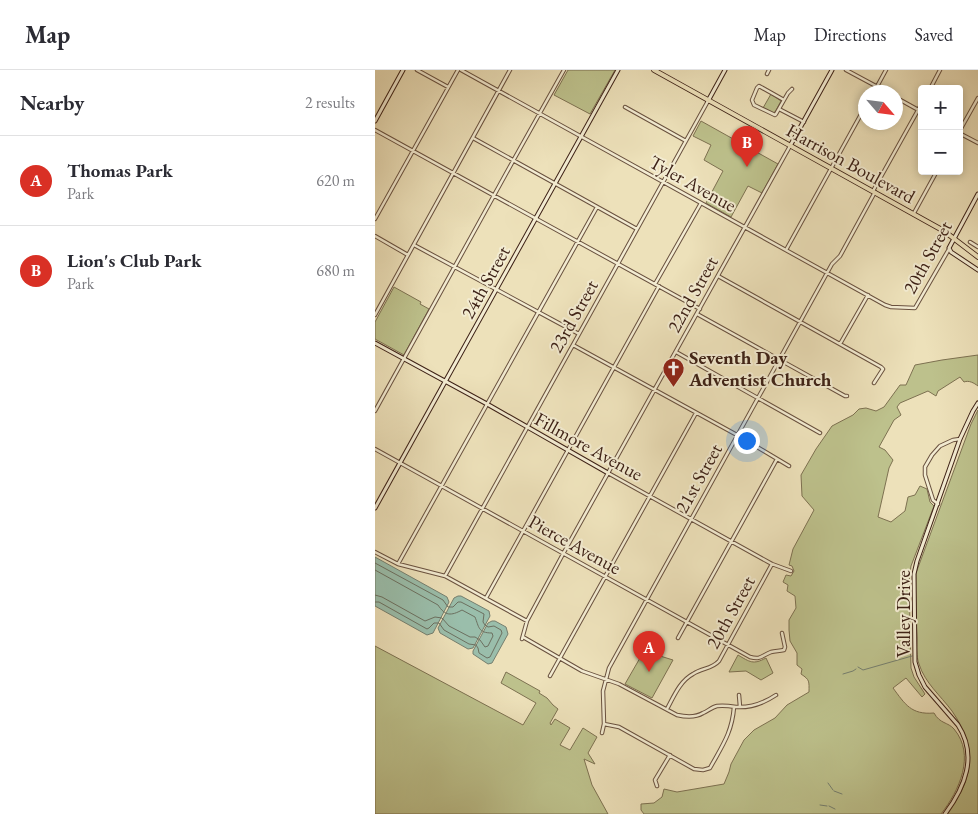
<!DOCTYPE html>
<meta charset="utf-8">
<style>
body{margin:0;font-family:"EB Garamond",serif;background:#f7f7f7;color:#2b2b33}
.controls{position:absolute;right:15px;top:15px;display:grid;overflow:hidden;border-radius:5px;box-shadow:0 2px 8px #0003}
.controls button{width:45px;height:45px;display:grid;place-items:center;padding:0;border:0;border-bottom:1px solid #e1e1e2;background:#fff;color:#2b2b33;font:25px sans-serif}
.compass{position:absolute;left:483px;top:15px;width:45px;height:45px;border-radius:50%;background:#fff;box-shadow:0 2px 8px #0003;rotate:118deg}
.you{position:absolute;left:371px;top:370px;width:18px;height:18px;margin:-12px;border:4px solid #fff;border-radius:50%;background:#1a73e8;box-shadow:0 0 0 8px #1a73e833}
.badge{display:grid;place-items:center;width:32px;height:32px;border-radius:50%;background:#d93025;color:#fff;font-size:16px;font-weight:700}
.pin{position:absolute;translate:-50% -41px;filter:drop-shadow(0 1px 2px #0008)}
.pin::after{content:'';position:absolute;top:26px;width:18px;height:15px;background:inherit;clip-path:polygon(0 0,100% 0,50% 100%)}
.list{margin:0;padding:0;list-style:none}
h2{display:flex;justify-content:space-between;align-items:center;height:65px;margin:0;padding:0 20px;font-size:21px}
h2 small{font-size:16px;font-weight:400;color:#7c7c81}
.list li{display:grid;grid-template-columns:32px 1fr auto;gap:15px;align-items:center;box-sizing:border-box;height:90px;padding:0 20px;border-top:1px solid #e1e1e2}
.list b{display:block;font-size:19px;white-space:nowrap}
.list p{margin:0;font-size:16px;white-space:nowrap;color:#7c7c81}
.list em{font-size:16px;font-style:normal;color:#7c7c81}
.map{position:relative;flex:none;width:603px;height:744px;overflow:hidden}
header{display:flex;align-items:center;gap:30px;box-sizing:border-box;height:70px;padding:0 25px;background:#fff;border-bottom:1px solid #e1e1e2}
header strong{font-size:24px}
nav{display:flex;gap:28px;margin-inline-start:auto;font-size:18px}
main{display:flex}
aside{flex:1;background:#fff}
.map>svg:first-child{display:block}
</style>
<header>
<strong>Map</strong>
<nav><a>Map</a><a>Directions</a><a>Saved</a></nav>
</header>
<main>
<aside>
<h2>Nearby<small>2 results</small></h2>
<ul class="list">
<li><span class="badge">A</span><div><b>Thomas Park</b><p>Park</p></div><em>620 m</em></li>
<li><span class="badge">B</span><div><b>Lion's Club Park</b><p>Park</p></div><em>680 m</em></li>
</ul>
</aside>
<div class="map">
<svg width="603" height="744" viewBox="0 0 603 744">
<rect width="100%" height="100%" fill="#ede1ba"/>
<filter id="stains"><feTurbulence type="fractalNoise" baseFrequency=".004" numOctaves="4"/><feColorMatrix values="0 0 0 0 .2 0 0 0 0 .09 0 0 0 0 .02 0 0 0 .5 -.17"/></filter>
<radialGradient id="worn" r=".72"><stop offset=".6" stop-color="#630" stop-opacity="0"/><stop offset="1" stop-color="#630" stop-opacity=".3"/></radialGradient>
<path fill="#bdc18c" stroke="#7d7151" d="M193,0H240L215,44L179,25Z
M396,24L406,31L400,42L398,43L388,38Z
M326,51L403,94L387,123L373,116L356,147L331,133L348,101L329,90L336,75L318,66Z
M19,217L46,232L45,234L54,239L29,285L0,269V252Z
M603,285V316C599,313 594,310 589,312L585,307L563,321L561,326L553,321L525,333L522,337L526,345L519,350L504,377L510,380L518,390L514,398L503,447L516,452L530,441L533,427L540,425L545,416L552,419L555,432L559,436L536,496L534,512L536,598L539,607L550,624L547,627L531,608L518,618C530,634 536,645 559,643C565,654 573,652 579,659C601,685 584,721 566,744H269L266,740V734L279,733L287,727L289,719L302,722L349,714L354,702L356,694L369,670L379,660L400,648L412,635L434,622C434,611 435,610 426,604L427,599L422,595V583L415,571L414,560V550L421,538L420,526L412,521L413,515L408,512L411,505L416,506L419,501L417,496L414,495L418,479L439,440L427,426L426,405L441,379L457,356L478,345L484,339L491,338L501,341L509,337L525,315H531L540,295L567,290Z
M603,340V744H572C599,707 603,679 577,641C565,625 550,613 544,594C541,586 542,576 542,568C541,546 540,525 541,503L596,354Z
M0,576L148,655L161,633L126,613L131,602L165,621L164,623L172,628L178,635L183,639L175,653L176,655L180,649L195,658L185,675L195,680L208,658L222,667L213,683L220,694L209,689L217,715L233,744H0Z
M269,581L298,590L277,628L250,614Z
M363,585C375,592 378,595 391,588L398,603L386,610L371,601L354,602Z"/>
<path fill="#9abeab" stroke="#757f6f" d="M0,487L72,527L74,532L58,563L52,565L0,536Z
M83,526H86L114,541L115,546L98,578L93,579L65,563L63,558L79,528Z
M117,551H120L131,557L133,564L117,593L113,594L98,584V581L113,553Z"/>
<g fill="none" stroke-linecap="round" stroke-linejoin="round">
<path stroke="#6c7060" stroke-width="1" d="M0,493L68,530L73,537H78L83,532H86L109,544L108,552L110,555L113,557L119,556L126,560L127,563L115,587L112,588L104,583L103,578L101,575L94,574L69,560L64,553H59L54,558L52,559L4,532H0
M0,500L63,535C70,546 76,546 87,540L100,547C104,557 103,563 117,563L118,566L113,576L110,577L105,570L100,567H95L74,556L67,548L60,547L50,551L7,527L0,525"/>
<path stroke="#757f6f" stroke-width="1" d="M483,597L488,600L537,586
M468,604L478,601L481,599
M453,713L458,720
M459,721L467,724
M445,735L452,736
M454,736L460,739"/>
<defs>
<path id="street" d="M42,0L73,17
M86,0L510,235L516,237L540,238L574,179
M471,0L512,22
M392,4L394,0
M555,19L565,0
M499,22L511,0
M520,27L547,42
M409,30L384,16L382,18L377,30L379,35L400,45L401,44L413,23L417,19
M250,37L311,71
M404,39L429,52
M0,60C108,119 216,179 325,239
M584,62L603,28
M584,63L603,73
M98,68L262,159
M498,121L547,33
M539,143L562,101
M0,149L83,0
M0,166L33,185
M595,172L603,177
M39,175L204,264
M411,180L490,37
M343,206L506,297L508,299L499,313
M280,214L326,133
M322,244L470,326H472
M0,245L135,0
M465,274L493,225
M198,275L362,365L414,396
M301,282L445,363
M0,341L138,91L189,0
M0,379L375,587C386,590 386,586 396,582C400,581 404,581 409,580L410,577L407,563
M233,403L397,494L416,501
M563,434L558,430L550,405V397L557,385L565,376L578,370L585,369
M0,482L23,494L70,506L152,551
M23,494L222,137
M70,506L333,31
M111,528L284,216
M148,567L207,601L244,614L302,645C311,647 320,648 328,643C333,641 337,637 342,636C348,635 355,636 361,637C376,638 389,633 401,625
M303,568L402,389
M147,569L152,551L188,484L415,76
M175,606L321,343
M364,625L365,637
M292,639C299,626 305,611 318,604C327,598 337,599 344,591L397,494
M229,654L244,657L319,699L328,700L335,698C347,676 357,663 359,637
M227,663L229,654L228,621L234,598L457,194L465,186L500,122
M282,716L280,710L295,685"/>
<path id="secondary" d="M333,31L350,0
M0,51L28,0
M415,76L457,0
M603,124L574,178L576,182L603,200
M0,273L112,334L233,403
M0,438L243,0
M570,744C590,717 603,686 583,655L550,617L544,605L540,592L539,504L542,491L585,369L598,341L603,333"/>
<path id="primary" d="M279,0L569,161L603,187"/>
</defs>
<use href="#street" stroke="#69513f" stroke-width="4.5"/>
<use href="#secondary" stroke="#3d2116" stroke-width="5"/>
<use href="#primary" stroke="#3d2116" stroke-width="5.5"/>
<use href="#street" stroke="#f3ecd2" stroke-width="2.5"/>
<use href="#secondary" stroke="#f3ecd2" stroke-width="3"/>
<use href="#primary" stroke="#ede1ba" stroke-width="4"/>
</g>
<defs>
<symbol id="church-pin" viewBox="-11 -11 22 30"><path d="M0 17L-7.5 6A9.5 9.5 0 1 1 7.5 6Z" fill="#8f2418" stroke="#f3ecd2"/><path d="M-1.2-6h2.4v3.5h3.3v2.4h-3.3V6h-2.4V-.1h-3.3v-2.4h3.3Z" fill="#fff"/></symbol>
</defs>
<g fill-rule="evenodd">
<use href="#church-pin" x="286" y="286" width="25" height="34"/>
</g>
<g text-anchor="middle" stroke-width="4" stroke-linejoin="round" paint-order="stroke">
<g font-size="19" fill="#3d2116" stroke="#f3ecd2">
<text transform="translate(476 93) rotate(29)" y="7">Harrison Boulevard</text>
<text transform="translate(318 113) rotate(29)" y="7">Tyler Avenue</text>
<text transform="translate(552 187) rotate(-61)" y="7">20th Street</text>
<text transform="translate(110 212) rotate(-61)" y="7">24th Street</text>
<text transform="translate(317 224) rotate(-61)" y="7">22nd Street</text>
<text transform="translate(198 246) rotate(-61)" y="7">23rd Street</text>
<text transform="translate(214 376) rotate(29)" y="7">Fillmore Avenue</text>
<text transform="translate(323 408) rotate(-61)" y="7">21st Street</text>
<text transform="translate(200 474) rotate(29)" y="7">Pierce Avenue</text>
<text transform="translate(355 542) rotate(-61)" y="7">20th Street</text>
<text transform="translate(528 544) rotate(-90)" y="7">Valley Drive</text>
</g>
<g font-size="19" font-weight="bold" fill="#3d2116" stroke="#f3ecd2" text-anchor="start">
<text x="314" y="294">Seventh Day<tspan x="314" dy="22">Adventist Church</tspan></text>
</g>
</g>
<rect width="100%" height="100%" filter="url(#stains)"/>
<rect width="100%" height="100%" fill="url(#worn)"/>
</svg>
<div class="controls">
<button>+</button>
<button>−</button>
</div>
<svg class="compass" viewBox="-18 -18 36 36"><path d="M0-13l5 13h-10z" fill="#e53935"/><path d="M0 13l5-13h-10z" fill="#7c7c81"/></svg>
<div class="you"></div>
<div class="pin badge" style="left:274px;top:602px">A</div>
<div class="pin badge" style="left:372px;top:97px">B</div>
</div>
</main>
